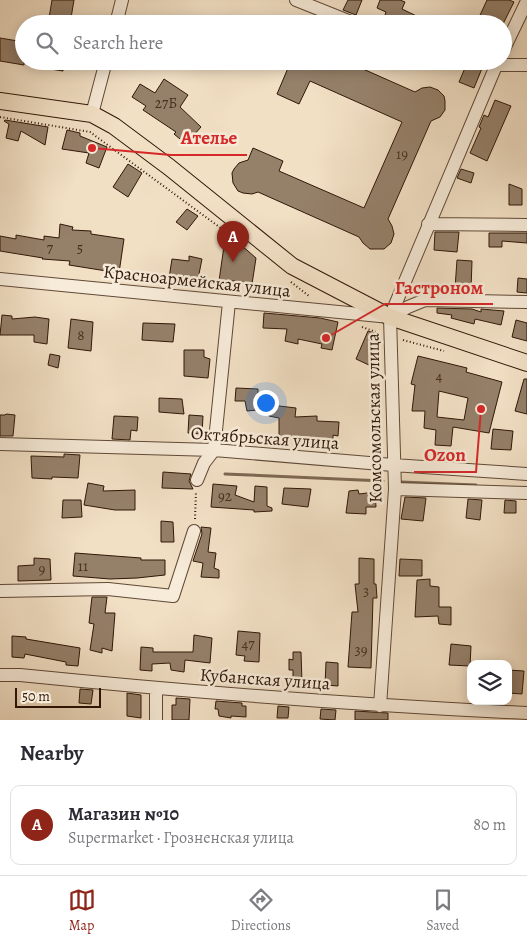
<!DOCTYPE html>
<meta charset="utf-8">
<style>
body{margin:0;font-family:Alegreya,serif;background:#f7f7f7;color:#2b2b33}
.controls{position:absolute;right:15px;bottom:15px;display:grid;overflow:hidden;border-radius:10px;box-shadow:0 2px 12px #0003}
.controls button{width:45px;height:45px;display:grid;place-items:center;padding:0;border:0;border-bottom:1px solid #e1e1e2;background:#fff;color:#2b2b33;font:25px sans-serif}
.scale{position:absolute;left:15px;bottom:12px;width:86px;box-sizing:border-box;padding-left:5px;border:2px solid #301708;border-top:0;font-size:14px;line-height:18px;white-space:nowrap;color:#301708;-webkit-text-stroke:4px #f7ebd9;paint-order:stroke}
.you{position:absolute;left:265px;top:402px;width:18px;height:18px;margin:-12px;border:4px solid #fff;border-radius:50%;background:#1a73e8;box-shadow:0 0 0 8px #1a73e833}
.badge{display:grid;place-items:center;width:32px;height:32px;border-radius:50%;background:#8f2418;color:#fff;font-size:16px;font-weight:700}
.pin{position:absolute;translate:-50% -41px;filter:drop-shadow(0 1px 2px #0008)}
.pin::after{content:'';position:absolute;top:26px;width:18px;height:15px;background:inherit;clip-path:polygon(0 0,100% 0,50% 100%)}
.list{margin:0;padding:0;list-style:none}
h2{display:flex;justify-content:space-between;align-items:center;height:65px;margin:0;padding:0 20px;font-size:21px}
h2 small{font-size:16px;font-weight:400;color:#7c7c81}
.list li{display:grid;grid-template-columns:32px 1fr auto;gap:15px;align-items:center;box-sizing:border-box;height:80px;margin:0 10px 10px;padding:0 10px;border:1px solid #e1e1e2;border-radius:10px}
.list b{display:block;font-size:19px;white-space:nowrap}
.list p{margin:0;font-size:16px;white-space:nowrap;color:#7c7c81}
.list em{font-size:16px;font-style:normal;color:#7c7c81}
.icon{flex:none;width:28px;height:28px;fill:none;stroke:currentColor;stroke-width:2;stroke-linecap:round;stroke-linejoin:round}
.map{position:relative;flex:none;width:527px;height:720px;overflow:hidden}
.search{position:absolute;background:#fff;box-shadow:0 2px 12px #0003;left:15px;right:15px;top:15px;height:55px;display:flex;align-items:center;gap:12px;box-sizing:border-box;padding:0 18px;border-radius:28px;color:#7c7c81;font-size:19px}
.sheet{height:155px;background:#fff}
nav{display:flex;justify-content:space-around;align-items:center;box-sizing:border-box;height:70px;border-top:1px solid #e1e1e2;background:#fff;font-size:14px;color:#7c7c81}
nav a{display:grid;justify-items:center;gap:2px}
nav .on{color:#8f2418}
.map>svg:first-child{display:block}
</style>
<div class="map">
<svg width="527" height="720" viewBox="0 0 527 720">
<rect width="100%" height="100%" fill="#f2e0c5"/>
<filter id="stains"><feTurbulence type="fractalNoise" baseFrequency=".004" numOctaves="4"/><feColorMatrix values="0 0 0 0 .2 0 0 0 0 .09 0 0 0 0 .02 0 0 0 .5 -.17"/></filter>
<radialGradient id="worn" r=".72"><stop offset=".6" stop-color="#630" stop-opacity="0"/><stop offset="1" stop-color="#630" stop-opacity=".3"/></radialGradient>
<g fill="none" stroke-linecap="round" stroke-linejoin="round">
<path stroke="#7d6753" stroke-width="3" d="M225,474L383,481
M401,482L476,485"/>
</g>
<path fill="#95806a" stroke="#301708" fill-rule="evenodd" d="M52,0H74L70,24H48Z
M348,0H362L356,15L343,10Z
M380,0H400L405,2L402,9L433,24H382L386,12L377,8Z
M487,0H509L514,2L503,24H476Z
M0,38L24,42V65L0,61Z
M32,61H64L63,71L31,66Z
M291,61H345L415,92L422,88L430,87L438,90L444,96L445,101V110L440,117L431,121L388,219L392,226L394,234L391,243L384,249H370L363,243L359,237L258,192L252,194L243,193L238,191L233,183L232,173L234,169L239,163L248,160L253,148L283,161L279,171L364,208L402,122L310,81L299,104L277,94Z
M468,61H485L474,88L459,82Z
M164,79L188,95L180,107L201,127L186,144L174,134L176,132L143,110L146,106L132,97L140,84L155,93Z
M495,100L511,106L487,161L470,153L481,128L479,127L484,115L488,117Z
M5,120L48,127L45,145L21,131L18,141L6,138L9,124L4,121Z
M67,130L80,133V136L107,147L99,168L86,163L89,153L62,149Z
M128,164L142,173L128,197L113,187Z
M461,169L474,173L471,183L457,178Z
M509,184L522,189V205H509Z
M187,209L198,216L187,230L176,222Z
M60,224L73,227L72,230L91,231V234L124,239L119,273L69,265L70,261L42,259L43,258L0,251V236L16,239V235L44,240V236L59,238Z
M435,232H459L457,252L434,250Z
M489,233H527V243L502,241V247H489Z
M225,239L240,244L256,258L252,284L238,281H219Z
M189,256L202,259L198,279L181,276L180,279L169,278L172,259L189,261Z
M457,260L472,261L471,289L455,288Z
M518,278L527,279V293L517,292Z
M437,308L472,309L481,312V309L504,311L501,325L475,319L474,324L451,318L452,315L437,313Z
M264,313L320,318L338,322L332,350L321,348L322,344L298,339V344L285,341L287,329L263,328Z
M2,315L12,316V319L35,317L49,319L47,344L34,342V335H0Z
M71,319L93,322L91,351L68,348Z
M516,320L527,323V341L512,337Z
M143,323L175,324L173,342L142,340Z
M368,331L380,335L373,349L377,353L371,366L356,359Z
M184,350H204V357L210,359L208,378L184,376Z
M50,354L60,356L58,368L48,365Z
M418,356L467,368L466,372L502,382L489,433L453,427L451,446L435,445L436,430L424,428L425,411H412L415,385L411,384ZM439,391L468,398L464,420L437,417Z
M524,379H527V414L515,411Z
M236,388L258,389V410L247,411L245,401H235Z
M159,398L182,399L184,414L159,412Z
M271,405L296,408L295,417L317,416V421L339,422L338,436L333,435V442L293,437L292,439L279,437V418L269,416Z
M6,414L15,415L13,436H0V415H5Z
M189,415L203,416L202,434L188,433Z
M114,416L138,417L137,431L131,430L130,440L112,439Z
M493,429L513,431L511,450L491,449Z
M64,454L80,455L78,478L52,477V479L32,478L31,456L64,457Z
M163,472L191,474L189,481L193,489L162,488Z
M88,483L104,486L103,491L135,490V510H115L84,505Z
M213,484L237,486L235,495L254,502L255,486L267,487V506L272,508V511L254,512V510L211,507Z
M284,488L311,489L308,507L282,504Z
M358,490L359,494L375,492L376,507H366V514L346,513L349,491Z
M405,497L426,498L423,521L401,519Z
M468,499L482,500L480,520L466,518Z
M63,500H81L82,517L62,518Z
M505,500L516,501V513H504Z
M161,521L173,522L174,542H161Z
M201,527L211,528L208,552L216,553L214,568L219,570V578L201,577L203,563L193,561L202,534Z
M75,553L141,558V560H165V575L137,578L110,579L73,576Z
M34,558L50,559L51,580L18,581V566L34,565Z
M359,558L374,559V584H376L377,598H373L371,668L348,667L352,612H358L355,584H359Z
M400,559L422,560V576H399Z
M430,579V586L439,587V607H451V625L439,624L438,616L415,617L417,580Z
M92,597H107L105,613H115L112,651L102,648V653L90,650L94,624L89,623Z
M238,631L260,633L259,662L244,661L245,656L236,655Z
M194,635L212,638L210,663L185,660L184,672L171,670L170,663L152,664V671L140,670L141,647L153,648V652H193Z
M12,636L26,637V639L80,648L78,666L66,665V662L25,654L24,658L12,657Z
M451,644L471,646L470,666L449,665Z
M293,652H301L302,683L293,682V670H289V659L293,660Z
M326,662L338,663V686L325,685Z
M508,670L524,671L522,694L508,693Z
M80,689L93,690L91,704L79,703Z
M127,693L141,695V718L127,716Z
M176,698L190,699L189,720H172V705H176Z
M216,701L242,703V706H246V717L231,716V718L219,716L218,709H215Z
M278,706L289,707L288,718H277Z
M321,709L336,710L335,720L320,719Z
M355,711L388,713V720H355Z"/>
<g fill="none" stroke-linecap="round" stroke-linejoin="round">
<defs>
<path id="minor" d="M296,0L356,24
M116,24L122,0
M503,51L527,1
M497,65H527
M92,114L106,61
M428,224L527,225
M0,279L390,317L408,307L425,300L527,302
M0,444L214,450L393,465L527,474
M197,480L204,463L214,450L229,302
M395,489L527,493
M0,591L108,589L173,596L194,531
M0,675H20C189,692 358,705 527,713
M156,689V720
M380,706L395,489L390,317L498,61"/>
<path id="major" d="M0,101L92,114L114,126L169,167L292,266L390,317L527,363"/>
</defs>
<use href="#minor" stroke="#604937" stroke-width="14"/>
<use href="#major" stroke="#301708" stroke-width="18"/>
<path stroke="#301708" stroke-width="2" stroke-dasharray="1 2.5" stroke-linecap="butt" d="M0,117L90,132L222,229
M291,282L309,296
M362,327L379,333
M403,340L444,351
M195,519L196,491"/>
<use href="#minor" stroke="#f7ebd9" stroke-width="12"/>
<use href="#major" stroke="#f2e0c5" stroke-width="16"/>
</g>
<g text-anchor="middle" stroke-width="5" stroke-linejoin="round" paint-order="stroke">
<g font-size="15" fill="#493120">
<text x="166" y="108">27Б</text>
<text x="402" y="159">19</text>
<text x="50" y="253">7</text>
<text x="80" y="253">5</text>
<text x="81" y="340">8</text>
<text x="439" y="381">4</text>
<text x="225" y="501">92</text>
<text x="83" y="571">11</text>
<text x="42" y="574">9</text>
<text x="366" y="596">3</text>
<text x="248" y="649">47</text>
<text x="361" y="655">39</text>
</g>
<g font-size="18" fill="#301708" stroke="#f7ebd9">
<text transform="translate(197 281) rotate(6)" y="6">Красноармейская улица</text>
<text transform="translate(374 418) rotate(-91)" y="6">Комсомольская улица</text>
<text transform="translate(265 438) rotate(4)" y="6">Октябрьская улица</text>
<text transform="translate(265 679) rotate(4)" y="6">Кубанская улица</text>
</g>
</g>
<path fill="none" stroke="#d62828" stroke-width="2" d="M92 148L171 155H247M326 338L385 304H493M481 409L476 472H414"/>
<g fill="#d62828" stroke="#f7ebd9" stroke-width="2">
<circle cx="92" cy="148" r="5"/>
<circle cx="326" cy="338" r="5"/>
<circle cx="481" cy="409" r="5"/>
</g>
<g font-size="19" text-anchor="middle" font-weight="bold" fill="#d62828" stroke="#f7ebd9" stroke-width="5" stroke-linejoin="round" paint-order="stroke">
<text x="209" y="144">Ателье</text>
<text x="439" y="294">Гастроном</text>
<text x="445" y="461">Ozon</text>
</g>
<rect width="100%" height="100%" filter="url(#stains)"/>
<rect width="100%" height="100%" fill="url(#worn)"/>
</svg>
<div class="controls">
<button><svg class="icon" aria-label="layers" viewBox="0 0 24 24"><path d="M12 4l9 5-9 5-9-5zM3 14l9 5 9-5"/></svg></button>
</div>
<div class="scale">50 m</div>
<div class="you"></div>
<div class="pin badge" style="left:233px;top:262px">A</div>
<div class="search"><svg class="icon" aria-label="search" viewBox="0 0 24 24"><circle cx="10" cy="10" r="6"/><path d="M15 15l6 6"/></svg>Search here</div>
</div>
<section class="sheet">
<h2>Nearby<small></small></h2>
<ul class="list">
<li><span class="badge">A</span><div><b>Магазин №10</b><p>Supermarket · Грозненская улица</p></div><em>80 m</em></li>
</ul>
</section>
<nav>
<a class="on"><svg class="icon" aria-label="map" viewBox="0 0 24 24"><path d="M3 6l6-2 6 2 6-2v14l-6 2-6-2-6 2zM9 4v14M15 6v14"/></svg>Map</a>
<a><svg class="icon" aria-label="directions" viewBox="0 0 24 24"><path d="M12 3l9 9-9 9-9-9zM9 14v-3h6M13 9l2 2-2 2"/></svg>Directions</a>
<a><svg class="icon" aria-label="saved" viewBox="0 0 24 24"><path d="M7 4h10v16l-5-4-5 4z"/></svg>Saved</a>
</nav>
